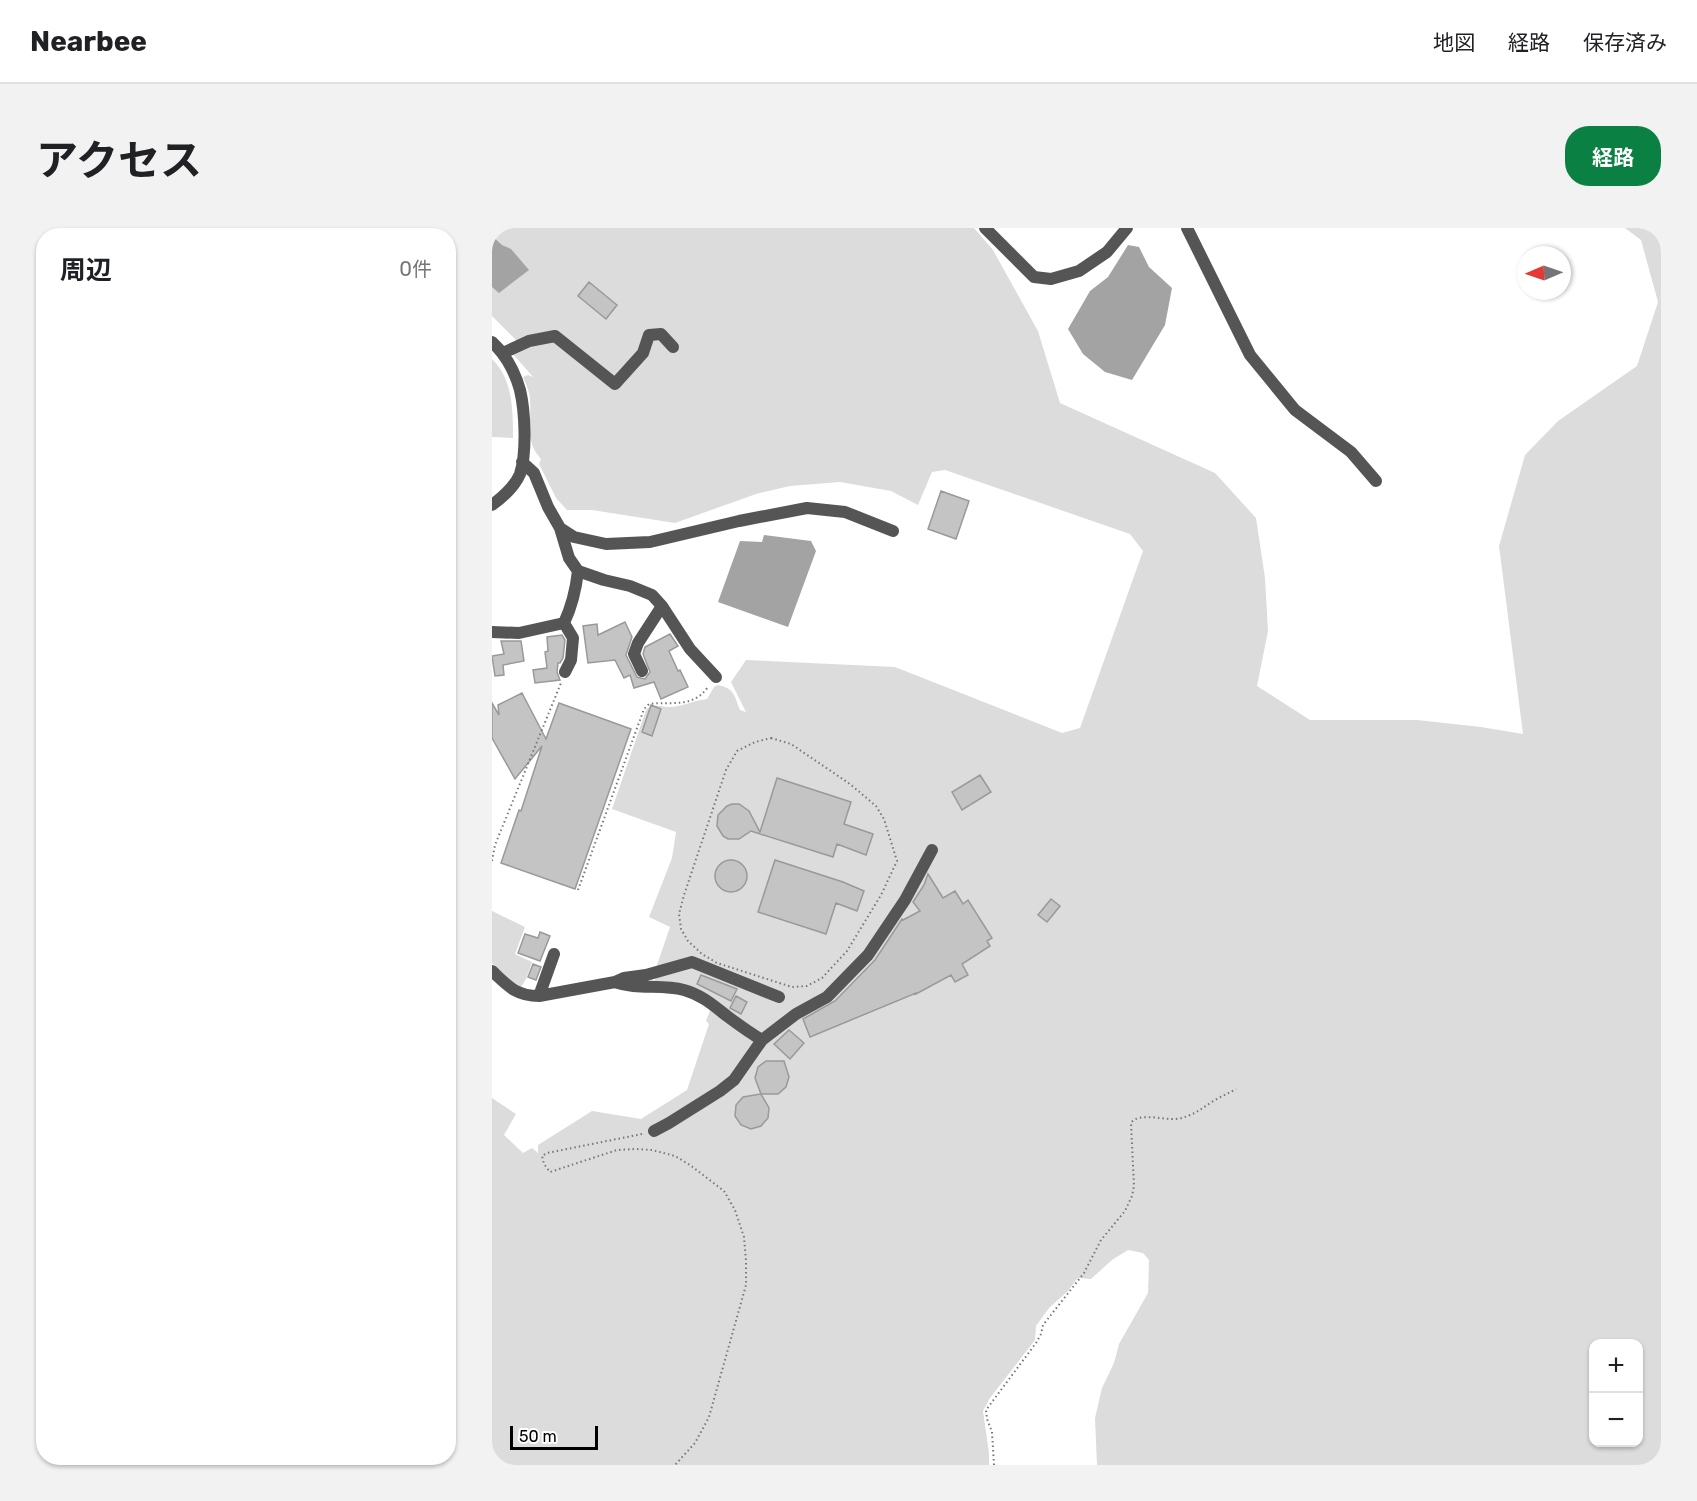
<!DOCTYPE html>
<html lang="ja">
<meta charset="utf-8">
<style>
body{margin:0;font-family:Rubik,"Noto Sans JP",sans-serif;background:#f2f2f2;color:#202124}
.controls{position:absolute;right:18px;bottom:18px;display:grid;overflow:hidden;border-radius:12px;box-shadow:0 2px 4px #0004}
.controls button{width:54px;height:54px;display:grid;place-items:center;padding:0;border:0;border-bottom:2px solid #e0e0e0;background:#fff;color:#202124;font:30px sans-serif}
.compass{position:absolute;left:1025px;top:18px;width:54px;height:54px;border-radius:50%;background:#fff;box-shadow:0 2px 4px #0004;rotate:268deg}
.scale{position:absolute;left:18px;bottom:15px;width:88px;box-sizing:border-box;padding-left:6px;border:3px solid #000;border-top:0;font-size:16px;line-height:21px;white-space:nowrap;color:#000;-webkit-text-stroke:4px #fff;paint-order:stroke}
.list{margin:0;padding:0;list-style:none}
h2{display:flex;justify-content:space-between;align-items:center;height:78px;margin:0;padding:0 24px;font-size:26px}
h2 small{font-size:20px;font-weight:400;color:#757577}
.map{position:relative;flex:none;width:1169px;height:1237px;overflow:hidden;border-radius:24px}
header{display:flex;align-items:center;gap:36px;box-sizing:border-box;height:84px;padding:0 30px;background:#fff;border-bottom:2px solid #e0e0e0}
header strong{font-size:28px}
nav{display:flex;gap:33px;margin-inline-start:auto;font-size:21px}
.intro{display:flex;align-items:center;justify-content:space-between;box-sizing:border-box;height:144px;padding:0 36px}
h1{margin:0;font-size:42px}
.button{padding:15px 27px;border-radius:24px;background:#0b8043;color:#fff;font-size:21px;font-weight:700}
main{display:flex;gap:36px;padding:0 36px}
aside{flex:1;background:#fff;border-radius:24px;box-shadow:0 2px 4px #0004}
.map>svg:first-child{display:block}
</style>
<header>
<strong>Nearbee</strong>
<nav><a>地図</a><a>経路</a><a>保存済み</a></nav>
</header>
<div class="intro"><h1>アクセス</h1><a class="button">経路</a></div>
<main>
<aside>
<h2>周辺<small>0件</small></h2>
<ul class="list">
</ul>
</aside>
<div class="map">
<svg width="1169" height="1237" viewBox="0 0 1169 1237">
<rect width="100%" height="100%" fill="#fff"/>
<path fill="#dcdcdc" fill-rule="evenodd" d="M0,0H482L501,22L546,103L568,175L723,245L764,290L773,350L776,403L765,458L818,492H925L989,499L1031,506L1007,318L1033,227L1066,193L1145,138L1166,74L1149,12L1133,0H1169V1237H605L603,1190L610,1160L622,1135L627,1116L656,1065L657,1032L651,1025L636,1022L620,1032L599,1051L586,1050L584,1052L576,1063L557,1080L544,1098L543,1112L498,1170L491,1183L497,1225V1237H0V870L24,886L12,907L31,925L40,920L46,925V917L100,883L149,891L195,862L217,796L214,793L219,780L254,809L238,788L163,755L164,740L178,699L157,689L180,630L184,604L120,581L154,482C161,475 168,479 177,479C190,479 202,472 215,471L222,459L226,457C243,461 242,467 248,482L254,484L239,454L254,432L403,439L570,505L588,500L651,323L638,306L453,242L440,244L426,277L399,263L348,254L298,258L264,266L183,295L100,282H75L64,270L47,236L49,231C32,213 40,194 38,172C38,164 34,156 31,149L36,147L41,149L20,125L25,113L0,88ZM1102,1116H1146V1214H1102Z
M0,131C21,151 21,183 21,210L0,209Z
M0,683L33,699L23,726L40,734L34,751L29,759L14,750L0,735Z"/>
<path fill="#a3a3a3" d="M0,8L10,17L19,21L37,42L7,65L0,59Z
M636,17L647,19L657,39L680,60L673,97L640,152L613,144L591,126L576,101L598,63L616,49Z
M272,307L319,313L324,323L296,399L226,374L248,313L270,314Z"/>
<path fill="#c4c4c4" stroke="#999" stroke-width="1.5" d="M97,54L125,77L114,91L86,68Z
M449,263L477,273L464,311L436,301Z
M133,394L140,409L134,427L145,449L153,451L158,444L151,426L153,419L178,406L186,418L177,423L186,443L188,442L196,459L169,471L162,454L142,460L138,447L132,450L123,432L96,435L91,398L105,396L106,407Z
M70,407L73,412L71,430L68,435H66L65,444L68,452L43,455L41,442L55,440L53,424L56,423L55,409Z
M9,413H29L32,433L11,437L12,447L3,448L0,428L12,426Z
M30,465L54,511L67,475L139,501L83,661L9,635L27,582L29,583L50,518L23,551L0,510V475L7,487L6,477Z
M159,477L169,481L160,508L150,504Z
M488,547L499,564L470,582L460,564Z
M285,550L359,574L352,596L381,606L374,627L345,616L341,629L259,603L247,611H236L231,608L225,598L226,587L235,578L240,576H247L257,583L268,604Z
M283,632L351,654L372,663L365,683L344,675L334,706L266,684Z
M223 648a16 16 0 1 1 32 0a16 16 0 1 1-32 0Z
M436,646L451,670L463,663L471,676L476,672L500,710L495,713L498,718L470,736L476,747L463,754L459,747L424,766V765L318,809L311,791L343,773L383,732L410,691L411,692L428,683L421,674L432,657Z
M559,671L568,678L555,694L546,687Z
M48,704L58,708L48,733L26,725L33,706L46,710Z
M41,736L49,739L44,752L36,749Z
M209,747L245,761L239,773L205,756Z
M244,768L255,774L249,786L238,780Z
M297,802L312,815L298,831L282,816Z
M274,833H292L297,849L294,859L286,866H269L277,880L276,890L269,898L259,901L249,897L243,888L244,877L251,869L269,866L263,850L266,839Z"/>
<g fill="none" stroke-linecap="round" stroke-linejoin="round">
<path stroke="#777" stroke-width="2" stroke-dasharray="1.5 3" stroke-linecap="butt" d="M279,510L299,516L358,556L384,578L392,591L405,633L389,667L355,723L330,750L315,758L300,759L225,735L210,726L196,713L189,701L187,686L192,667L234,542L245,523L263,514Z
M0,633L3,617L69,455
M86,662L152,481L157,476C179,473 200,481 216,459
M150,906L55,925L50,928L52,936L58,944L125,922L144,921L160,922L183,928L198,937L232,963L243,982L252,1009L254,1033V1057L217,1189L203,1215L183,1237
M502,1237L500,1204L495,1191L494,1182L544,1115L549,1106L551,1097L592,1045L609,1012L633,983L640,968L642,958L639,895C646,884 672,892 684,891C700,889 710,880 723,872C730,868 737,865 744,861"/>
<path stroke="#555" stroke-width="12" d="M493,0L542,49L559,51L587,43L615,24L635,0
M695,0L758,127L803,182L859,224L884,253
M0,114C13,126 23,144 28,162C33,183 35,225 28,246C23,258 11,269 0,277
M11,125L37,113L63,108L123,156L151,125L157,107L169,106L181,119
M30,234L42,245L56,279L68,300L77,330L86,343L112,352L138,358L160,367L170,378L198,421L224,449
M68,300L82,309L114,316L158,314L247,293L315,280L353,284L401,303
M72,395C80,378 84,361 86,343
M72,395L81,410L79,432L73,444
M0,404L27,405L72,395
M150,443L142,426L146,415L170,378
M0,743C16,758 24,768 47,768L123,754L132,750L154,747L200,734L287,769
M123,754C145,762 169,756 192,762C210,767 221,777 235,788C247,797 258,805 270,812
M47,768L62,726
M162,903L177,895L228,863L242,852L270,812L304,786L335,769L376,727L413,672L440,622"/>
</g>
</svg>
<div class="controls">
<button>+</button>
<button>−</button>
</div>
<svg class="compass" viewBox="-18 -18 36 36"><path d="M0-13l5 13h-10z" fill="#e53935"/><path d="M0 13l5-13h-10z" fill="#757577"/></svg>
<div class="scale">50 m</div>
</div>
</main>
